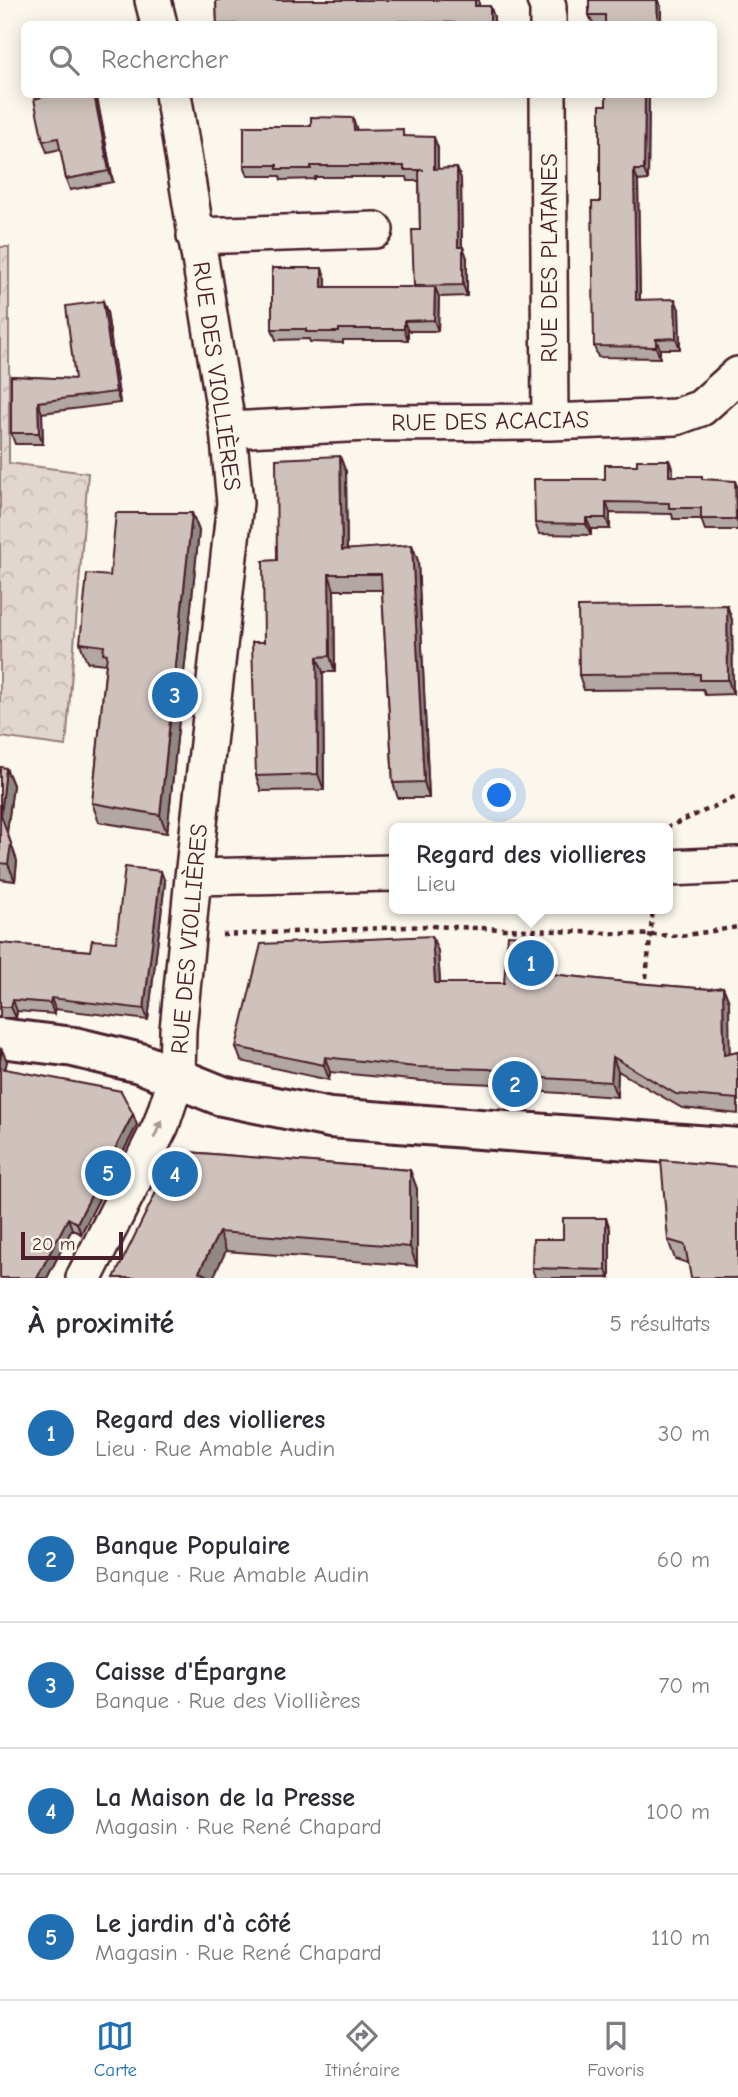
<!DOCTYPE html>
<html lang="fr">
<meta charset="utf-8">
<style>
body{margin:0;font-family:"Comic Neue",sans-serif;background:#f2f2f3;color:#2b2b33}
.scale{position:absolute;left:21px;bottom:18px;width:102px;box-sizing:border-box;padding-left:7px;border:4px solid #4a1f2b;border-top:0;font-size:19px;line-height:24px;white-space:nowrap;color:#4a1f2b;-webkit-text-stroke:5px #fbf7ec;paint-order:stroke}
.you{position:absolute;left:500px;top:796px;width:24px;height:24px;margin:-18px;border:5px solid #fff;border-radius:50%;background:#1a73e8;box-shadow:0 0 0 10px #1a73e833}
.badge{display:grid;place-items:center;width:46px;height:46px;border-radius:50%;background:#1f6fb2;color:#fff;font-size:23px;font-weight:700}
.pin{position:absolute;translate:-50% -50%;border:4px solid #fff;box-shadow:0 2px 7px #0006}
.popup{position:absolute;left:389px;top:823px;width:284px;height:91px;box-sizing:border-box;display:grid;place-content:center;border-radius:10px;background:#fff;filter:drop-shadow(0 2px 5px #0005);font-size:23px;white-space:nowrap;color:#7c7c81}
.popup b{font-size:26px;color:#2b2b33}
.popup::after{content:'';position:absolute;left:50%;top:100%;margin-left:-14px;border:14px solid transparent;border-top-color:#fff}
.list{margin:0;padding:0;list-style:none}
h2{display:flex;justify-content:space-between;align-items:center;height:91px;margin:0;padding:0 28px;font-size:30px}
h2 small{font-size:23px;font-weight:400;color:#7c7c81}
.list li{display:grid;grid-template-columns:46px 1fr auto;gap:21px;align-items:center;box-sizing:border-box;height:126px;padding:0 28px;border-top:2px solid #e1e1e2}
.list b{display:block;font-size:26px;white-space:nowrap}
.list p{margin:0;font-size:23px;white-space:nowrap;color:#7c7c81}
.list em{font-size:23px;font-style:normal;color:#7c7c81}
.icon{flex:none;width:38px;height:38px;fill:none;stroke:currentColor;stroke-width:2;stroke-linecap:round;stroke-linejoin:round}
.map{position:relative;flex:none;width:738px;height:1278px;overflow:hidden}
.search{position:absolute;background:#fff;box-shadow:0 4px 18px #0003;left:21px;right:21px;top:21px;height:77px;display:flex;align-items:center;gap:18px;box-sizing:border-box;padding:0 24px;border-radius:10px;color:#7c7c81;font-size:26px}
.sheet{height:721px;background:#fff}
nav{display:flex;justify-content:space-around;align-items:center;box-sizing:border-box;height:98px;border-top:2px solid #e1e1e2;background:#fff;font-size:19px;color:#7c7c81}
nav a{display:grid;justify-items:center;gap:4px}
nav .on{color:#1f6fb2}
.map>svg:first-child{display:block}
</style>
<div class="map">
<svg width="738" height="1278" viewBox="0 0 738 1278">
<defs>
<pattern id="forest-crowns" width="20" height="18" patternUnits="userSpaceOnUse" patternTransform="scale(1.75)"><rect width="20" height="18" fill="#e2d7d0"/><path d="M2 6a3 3 0 1 1 6 0M12 15a3 3 0 1 1 6 0" fill="none" stroke="#c3b8b3"/></pattern>
</defs>
<rect width="100%" height="100%" fill="#fbf7ec"/>
<filter id="ink" filterUnits="userSpaceOnUse"><feTurbulence type="fractalNoise" baseFrequency=".0143" numOctaves="2"/><feDisplacementMap in="SourceGraphic" scale="14" xChannelSelector="R" yChannelSelector="G"/><feConvolveMatrix kernelMatrix="1 2 1 2 8 2 1 2 1" color-interpolation-filters="sRGB"/></filter>
<g filter="url(#ink)">
<path fill="url(#forest-crowns)" stroke="#967b7e" stroke-width="2" d="M0,247H9V463L88,473L66,746L0,737Z"/>
<g fill="none" stroke-linecap="round" stroke-linejoin="round">
<defs>
<path id="minor" d="M153,0L159,24
M545,0L548,6V24
M548,94L550,422
M195,236L375,230
M228,430L368,423L550,422L676,417L701,408L738,375
M668,868L738,865
M193,877L394,873
M84,1278L161,1125L177,1077L178,1030L193,877L235,503L228,430L173,94"/>
<path id="secondary" d="M0,1038L74,1047L140,1063L222,1096L330,1118L738,1148"/>
</defs>
<use href="#minor" stroke="#4a1f2b" stroke-width="40"/>
<use href="#secondary" stroke="#4a1f2b" stroke-width="44"/>
<path stroke="#4a1f2b" stroke-width="4.5" stroke-dasharray="5 5" stroke-linecap="butt" d="M666,828L738,796
M222,935L429,926L681,936L738,927
M645,988L653,909"/>
<use href="#minor" stroke="#fbf7ec" stroke-width="35"/>
<use href="#secondary" stroke="#fbf7ec" stroke-width="38"/>
</g>
<path fill="#b2a7a2" stroke="#4a1f2b" stroke-width="2" d="M216,0H479V6H490L494,17V24H217Z
M661,7V24H593L589,15Z
M54,94H96L113,182L70,190L66,179L61,149L47,152L43,141Z
M649,94L648,180L638,181L640,300L679,309L680,349H660V358L598,357L594,346L600,202L606,105Z
M353,118L357,130L405,136L438,148V169L457,168L461,179L462,247H463L467,258V296L439,297L438,331H408V340H343V343L310,342L309,339L276,340L272,329L326,279V287H414L420,230L419,181H408L407,177H315V179L281,180L280,176H248L244,165L311,126Z
M103,301L107,312L120,403L42,413L43,444H15L11,433V376L75,379Z
M669,460L673,471V476L703,479L738,488V530H705L701,519H673L672,514L610,513V529H591V535L539,534L535,523L605,479L637,465Z
M346,472L347,550L412,545L418,561L429,798H398L393,783L382,590H334L335,672H323L324,790L261,791L256,776L264,642L277,560Z
M192,513L199,531L167,833L99,822L92,803L106,664L87,662L80,643L110,576Z
M727,605L732,620L733,694L705,695L703,689L584,690L579,675Z
M0,767L6,768L13,785L7,832L17,861L15,881L0,879Z
M165,882L148,1020L55,1009L54,1014L17,1011L16,1018H0V943L90,951L116,942Z
M438,951L440,983H504L551,952L549,974L635,983L710,989L723,987L729,1002V1054L738,1052V1114L682,1108L618,1071L617,1097L531,1091L494,1084L421,1081L330,1072L329,1080L241,1061L236,1047Z
M0,1049L7,1061L5,1069L137,1125L81,1234L72,1229L47,1278H0Z
M176,1151L410,1170L417,1189V1266L226,1251Z
M738,1167L688,1263L675,1259L668,1240Z
M606,1218L610,1229V1278H535L532,1268L563,1239Z"/>
<path fill="#918884" stroke="#4a1f2b" stroke-width="2" d="M475,0H479V17L475,6Z
M657,0H658L661,7V24H658Z
M490,6L494,17V24H490Z
M94,94H96L97,97L113,182L109,171Z
M645,94H649L648,180L644,170Z
M434,137L438,148V180L434,169Z
M457,168L461,179L462,258L458,247Z
M634,170L638,181L640,310L636,300Z
M463,247L467,258V296L463,285Z
M322,268L326,279V297L322,287Z
M435,287L439,297L438,331L434,320Z
M675,299L679,309L680,349L676,338Z
M103,301L107,312L120,403L116,392Z
M404,321L408,331V340L404,329Z
M656,339L660,349V358L656,347Z
M38,402L42,413L43,444L39,433Z
M340,456L346,472L347,566L342,550Z
M669,460L673,471V487L669,476Z
M735,481L738,488V524L736,519Z
M606,502L610,513V529L606,518Z
M192,513L199,531L167,833L160,815Z
M586,518L591,529V535L586,524Z
M412,545L418,561L429,798L424,782Z
M329,574L334,590L335,672L330,656Z
M727,605L732,620L733,694L728,680Z
M317,657L323,672L324,790L318,774Z
M6,768L13,785L7,832L17,861L15,881L8,864L1,815Z
M161,871L165,882L148,1020L144,1009Z
M432,936L438,951L441,998L435,983Z
M545,938L551,952L548,988L542,973Z
M723,987L729,1002L730,1069L724,1055Z
M51,998L55,1009L54,1014L50,1003Z
M13,1000L17,1011L16,1018L11,1007Z
M2,1050L7,1061L3,1079L0,1072V1061Z
M325,1057L330,1072L329,1080L324,1065Z
M613,1057L618,1071L617,1097L611,1082Z
M133,1114L137,1125L81,1234L77,1223Z
M410,1170L417,1189V1266L410,1247Z
M68,1218L72,1229L47,1278H37Z
M606,1218L610,1229V1278H609L606,1270Z
M219,1232L226,1251L213,1278L199,1272Z"/>
<path fill="#cfc2bc" stroke="#4a1f2b" stroke-width="2" d="M216,0H475V6H490V24H456V23L399,21V24H217Z
M589,0H657L658,24H605V15H589Z
M54,94H94L109,171L66,179L58,138L43,141L34,99Z
M606,94H645L644,170H634L636,300L675,299L676,338L656,339V347L594,346L592,202H600V105H606Z
M311,117L353,118L354,130L403,129V136L434,137V169L457,168L458,247H463V285L414,286L412,230H420L419,170H424H404V166H311V169H277V165H244V126H311Z
M272,268H322V287H435L434,320L404,321V329H339V332H306V329H272Z
M103,301L116,392L38,402L39,433H11V376L75,379L66,306Z
M340,456L342,550L412,545L424,782L393,783L381,574H329L330,656L317,657L318,774L256,776L252,642H264L263,561L277,560L276,459Z
M637,460H669V476H702V479L735,481L736,519H701V508H669V503L606,502V518H586V524L535,523L534,479H605V465H637Z
M116,513H192L160,815L92,803L107,654L103,653L104,646L80,643L87,574L110,576Z
M727,605L728,680H700V674L579,675L578,607Z
M0,767L6,768L1,815L11,844L8,864L0,863Z
M125,867L161,871L144,1009L51,998L50,1003L13,1000L11,1007H0V943L90,951L92,940L116,942Z
M508,935L545,938L542,973L635,983L710,989L723,987L724,1055L738,1052V1099L676,1094L613,1057L611,1082L525,1077L489,1069L416,1067L325,1057L324,1065L236,1047L261,944L432,936L435,983H504Z
M0,1068L121,1091L133,1114L77,1223L68,1218L37,1278H0Z
M176,1151L410,1170V1247L219,1232L199,1272L212,1278H114Z
M661,1160L738,1167V1278H691L685,1245L668,1240Z
M563,1218H606V1270L532,1268L533,1239H563Z"/>
<defs><path id="oneway-solid" d="M-6-.8H1V-3.2L6.5 0L1 3.2V.8H-6Z" transform="scale(1.75)"/></defs>
<use fill="#ab9695" href="#oneway-solid" transform="translate(158 1129) rotate(-66)"/>
</g>
<g text-anchor="middle" stroke-width="6" stroke-linejoin="round" paint-order="stroke">
<g font-size="24" fill="#4a1f2b" stroke="#fbf7ec">
<text transform="translate(549 258) rotate(-90)" y="8">RUE DES PLATANES</text>
<text transform="translate(217 376) rotate(82)" y="8">RUE DES VIOLLIÈRES</text>
<text transform="translate(490 421) rotate(-1)" y="8">RUE DES ACACIAS</text>
<text transform="translate(189 939) rotate(-85)" y="8">RUE DES VIOLLIÈRES</text>
</g>
</g>
</svg>
<div class="scale">20 m</div>
<div class="you"></div>
<div class="pin badge" style="left:531px;top:963px">1</div>
<div class="popup"><b>Regard des viollieres</b>Lieu</div>
<div class="pin badge" style="left:515px;top:1084px">2</div>
<div class="pin badge" style="left:175px;top:695px">3</div>
<div class="pin badge" style="left:175px;top:1174px">4</div>
<div class="pin badge" style="left:108px;top:1173px">5</div>
<div class="search"><svg class="icon" aria-label="search" viewBox="0 0 24 24"><circle cx="10" cy="10" r="6"/><path d="M15 15l6 6"/></svg>Rechercher</div>
</div>
<section class="sheet">
<h2>À proximité<small>5 résultats</small></h2>
<ul class="list">
<li><span class="badge">1</span><div><b>Regard des viollieres</b><p>Lieu · Rue Amable Audin</p></div><em>30 m</em></li>
<li><span class="badge">2</span><div><b>Banque Populaire</b><p>Banque · Rue Amable Audin</p></div><em>60 m</em></li>
<li><span class="badge">3</span><div><b>Caisse d'Épargne</b><p>Banque · Rue des Viollières</p></div><em>70 m</em></li>
<li><span class="badge">4</span><div><b>La Maison de la Presse</b><p>Magasin · Rue René Chapard</p></div><em>100 m</em></li>
<li><span class="badge">5</span><div><b>Le jardin d'à côté</b><p>Magasin · Rue René Chapard</p></div><em>110 m</em></li>
</ul>
</section>
<nav>
<a class="on"><svg class="icon" aria-label="map" viewBox="0 0 24 24"><path d="M3 6l6-2 6 2 6-2v14l-6 2-6-2-6 2zM9 4v14M15 6v14"/></svg>Carte</a>
<a><svg class="icon" aria-label="directions" viewBox="0 0 24 24"><path d="M12 3l9 9-9 9-9-9zM9 14v-3h6M13 9l2 2-2 2"/></svg>Itinéraire</a>
<a><svg class="icon" aria-label="saved" viewBox="0 0 24 24"><path d="M7 4h10v16l-5-4-5 4z"/></svg>Favoris</a>
</nav>
